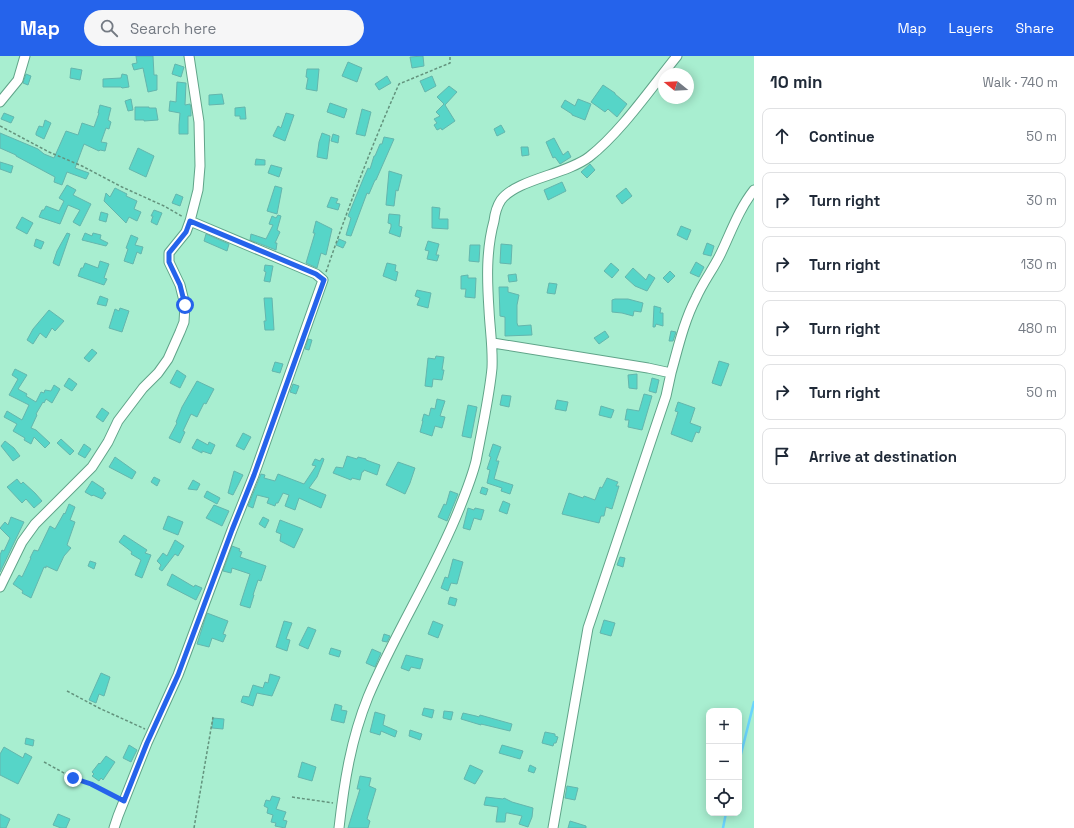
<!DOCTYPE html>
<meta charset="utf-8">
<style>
body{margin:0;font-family:"Space Grotesk",sans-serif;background:#f6f6f7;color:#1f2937}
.controls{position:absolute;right:12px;bottom:12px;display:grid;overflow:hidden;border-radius:8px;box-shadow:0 2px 10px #0003}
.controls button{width:36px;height:36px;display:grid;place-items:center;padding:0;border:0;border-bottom:1px solid #e0e1e3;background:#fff;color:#1f2937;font:20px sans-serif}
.compass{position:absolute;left:658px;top:12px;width:36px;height:36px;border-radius:50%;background:#fff;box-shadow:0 2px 10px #0003;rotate:288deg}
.stop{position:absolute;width:12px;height:12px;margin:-9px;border:3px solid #2563eb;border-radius:50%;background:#fff}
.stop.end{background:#2563eb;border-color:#fff;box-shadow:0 1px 4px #0008}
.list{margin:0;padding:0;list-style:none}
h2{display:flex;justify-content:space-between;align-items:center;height:52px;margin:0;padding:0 16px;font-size:17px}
h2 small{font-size:13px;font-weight:400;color:#747a83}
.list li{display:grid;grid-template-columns:26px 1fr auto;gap:12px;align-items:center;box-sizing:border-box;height:56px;margin:0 8px 8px;padding:0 8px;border:1px solid #e0e1e3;border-radius:8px}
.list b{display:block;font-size:15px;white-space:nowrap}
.list em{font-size:13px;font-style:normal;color:#747a83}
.icon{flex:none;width:22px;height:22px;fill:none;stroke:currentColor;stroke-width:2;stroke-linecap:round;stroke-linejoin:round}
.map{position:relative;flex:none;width:754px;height:772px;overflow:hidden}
header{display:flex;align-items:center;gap:24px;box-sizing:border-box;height:56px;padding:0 20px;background:#2563eb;color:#fff}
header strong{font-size:19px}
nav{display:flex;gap:22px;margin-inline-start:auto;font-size:14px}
.search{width:280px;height:36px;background:#f6f6f7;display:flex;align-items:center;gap:10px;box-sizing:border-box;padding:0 14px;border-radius:22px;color:#747a83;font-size:15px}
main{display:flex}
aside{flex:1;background:#fff}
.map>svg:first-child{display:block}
</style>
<header>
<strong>Map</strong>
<div class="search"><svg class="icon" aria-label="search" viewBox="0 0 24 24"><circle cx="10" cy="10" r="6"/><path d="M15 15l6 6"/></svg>Search here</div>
<nav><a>Map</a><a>Layers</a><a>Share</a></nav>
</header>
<main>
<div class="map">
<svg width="754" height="772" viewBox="0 0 754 772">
<rect width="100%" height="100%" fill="#a8eed0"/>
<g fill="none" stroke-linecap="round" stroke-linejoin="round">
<path stroke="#6ad4fd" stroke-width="2.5" d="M739,706L754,646
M723,772L726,757"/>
</g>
<path fill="#56d5c8" stroke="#64b6ad" d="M136,0H153L154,19H157V34L148,36L143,12L134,14L132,8L137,7Z
M423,0L424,10L412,12L410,1Z
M348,6L362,12L357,26L342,20Z
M175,8L184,11L181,21L172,18Z
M71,12L82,14L80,24L70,22Z
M307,13H319L317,35L306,33L308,22L306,21Z
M26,18L31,20L28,29L23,27Z
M122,18L127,19L129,31L122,32L121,31H103V23L121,22Z
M387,20L391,27L379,34L375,28Z
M432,20L436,30L425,36L420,25Z
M177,26L186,27L185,49L190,48L191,52V60H188V78H179V69L180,57L169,55L170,45L176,46Z
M603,29L615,37V38L627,48L617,61L608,53L605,56L591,46Z
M449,30L457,36L445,49L455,65L442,74L441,72L437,74L434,69L437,67L434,63L440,60L436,56L444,48L437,41Z
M222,38L224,48L209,49V39Z
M131,43L133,54L128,55L125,45Z
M578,43L591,48L585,64L572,59V58L561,51L565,44L575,50Z
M330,47L347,53L344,62L327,56Z
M100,49L111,52L108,64L111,66L109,73L106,72L101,86L107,87L105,95L100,94L99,95L84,88L75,112L89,117L86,123L67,116L62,129L54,126L55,121L16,100V99L0,92V77L38,93L44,98L54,102L66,75L78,79L82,67L94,71L99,57H98Z
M135,51H149V52H156L158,64L144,65V64H135Z
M245,51L246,63H240V60H235V52Z
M362,53L371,56L365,80L356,78Z
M4,57L14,61L11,67L1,63Z
M286,57L294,59L285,85L273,80L278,70L281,72Z
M45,64L51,67L44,83L36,79V77L39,70L43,71Z
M501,69L505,76L497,80L494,73Z
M322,77L330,80L327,103L317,101L319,86Z
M333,78L339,80L338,87L331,85Z
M384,81L394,83L376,124H375L369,138L367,137L351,180L346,179L351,162L348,160L364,121L368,112L370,113L374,100H375L380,88H382Z
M554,82L563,99L568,95L571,101L560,108L555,101L553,102L546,86Z
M521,91H528L529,99L522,100Z
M138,92L154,100L146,121L129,113Z
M256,103L265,104V109H255Z
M0,106L13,110L11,117L0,113Z
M590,108L595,114L587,122L581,116Z
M271,109L282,112L279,121L268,117Z
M389,115L402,119L398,135L396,134L394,150L386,149Z
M562,126L566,135L548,144L544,134Z
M67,129L76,134L73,139L91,148L80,170L73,166L80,154L68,149L60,168L39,161L42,154H44L46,150L59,155L64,145L59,142Z
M275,130L282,132L277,158L267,155Z
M115,132L127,138L126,140L137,145L134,153L141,156L137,165L129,161L126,167L104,145L106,137L110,141Z
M626,132L632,140L622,148L616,140Z
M176,138L183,141L180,150L172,147Z
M331,141L338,143L336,147L340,148L338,154L327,151Z
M432,151L440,152L439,163H448V173L432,172Z
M154,154L162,157L157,169L151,166L153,160H151Z
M101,156L108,158L106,166L99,164Z
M389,158L400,159L399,170L402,171L400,181L389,177L391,171V168L388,167Z
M278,159L281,160L277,174L280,176L275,187H277L276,194L250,184L251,178L266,183L273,169L269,168L272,160L276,162Z
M22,161L33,167L27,178L16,172Z
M316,165L332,173L326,199L321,197L317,212L306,207L315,177H313Z
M681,170L691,174L687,184L677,179Z
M67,177L70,178L59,210L53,207L57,195Z
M85,177L92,180L93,177L101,179L100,183L108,187L106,190L82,184Z
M206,178L229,188L227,195L204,185Z
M131,179L138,182L135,189L143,191L141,198L137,196L133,208L124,205L128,193L126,192Z
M36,183L44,186L41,193L34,190Z
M339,183L346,186L343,192L336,189Z
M428,185L439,188L436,199H439L437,205L427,203L429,195L425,194Z
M707,187L714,190L711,200L703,198Z
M501,188L512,189L511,208L500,207Z
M470,189H480L479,206L469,205Z
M100,205L109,208L104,222L107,223L104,229L78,220L81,212H83L85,207L98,212Z
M696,206L704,211L699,221L690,217Z
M387,207L396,209L395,215L398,216L396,225L383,220Z
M611,207L619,214L612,222L604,215Z
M265,209L273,210L270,226L264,225L266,216L264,215Z
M633,212L646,224L649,218L655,222L647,235L635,230L625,221Z
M670,215L675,220L668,227L663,222Z
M516,218L517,225L509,226L508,219Z
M468,219V222H476L475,242L465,241L466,233H461V220Z
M549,227L557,228L555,238L547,237Z
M499,231H508V236L519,239L517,249V267L518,270L531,269L532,279L505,280V261L500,260Z
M417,234L431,237L428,252L417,249L420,242L415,240Z
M100,240L108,243L106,250L97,248Z
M264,242H272L274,274H265L264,265H266Z
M615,243H628L643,247L641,256L634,255L633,260L622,257L612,256V244Z
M654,250L661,252L660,257H663V270L656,268L655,271H653Z
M120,252L129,255L122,276L109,272L115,253L119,255Z
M49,254L64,265L55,275L52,272L46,282L40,277L33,288L27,284L33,273Z
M605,275L609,281L599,288L594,282Z
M671,275L676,276L673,285H669Z
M308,283L312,284L309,294L305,293Z
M92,293L97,297L89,306L84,302Z
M436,300L444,301L442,314H444L442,324L433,323L432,331L425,330L428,302L435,303Z
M719,305L729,308L721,330L712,327Z
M275,306L283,308L280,317L272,315Z
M15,313L27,319L18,333L27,338L26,340L36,346L41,336L44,337L45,334L51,335L54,329L60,333L52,347L46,343L44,347L43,346L36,358L37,359L31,372L36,374L50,387L45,392L34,381L31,388L24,384L25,382L13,375L17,368L4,361L7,355L22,364L29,349L9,339L18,323L12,319Z
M177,314L186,320L180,332L170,327Z
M637,318V333L629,332L628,319Z
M69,322L77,328L72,335L64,330Z
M652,322L659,324L656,337L649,335Z
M197,325L214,333L206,348L204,347L197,361L191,358L183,375L185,376L180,387L169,382L177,367L176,366L182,351Z
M293,328L299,330L296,338L290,336Z
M644,338L652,340L642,374L628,371L629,364H625L627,353L639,355Z
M502,339L511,340L509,351L500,349Z
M437,343L445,345L440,360L445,361L442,372L435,370L432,380L420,376L423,365H422L424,358L429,360L431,352L435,353Z
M557,344L568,346L566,355L555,353Z
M678,346L695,352L690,367L701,371L699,377L696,376L692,386L671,378L678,356L675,355Z
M468,349L477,351L471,382L462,380Z
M601,350L614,354L611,362L599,359Z
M102,352L109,357L103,366L96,361Z
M243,377L251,381L244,394L236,390Z
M61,383L74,395L70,399L57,387Z
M197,383L208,389L209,386L215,389L211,398L202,395V397L192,392Z
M5,385L14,392L20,400L13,405L1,390Z
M84,388L91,393L85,402L78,398Z
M493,388L501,391L496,405H499L494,423L513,429L510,438L501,435L502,432L487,427L490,414L487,413L491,401L489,400Z
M347,400L357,403L358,401L366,403V404L380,409L377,419L364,414L363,416H362L360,424L352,422L351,424L333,417L336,411L343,412Z
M115,401L136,416L132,423L109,411Z
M322,402L324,403L323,406L317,421L309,432L326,439L321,452L299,442L295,454L285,450L289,439L283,437L278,447H276L275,450L267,447L269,442L257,439L253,452L248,450L261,418L265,419L264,422L275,425L278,418L304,428L316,410L312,409L315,403L320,405Z
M398,406L415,412L410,427L405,438L386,429Z
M234,415L243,419L233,439L228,437Z
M154,421L160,424L157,430L151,426Z
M607,422L618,426L616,430H619L612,453L606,451L604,460H601L599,467L562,458L569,437L583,442L584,440L595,444L600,431L602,432Z
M17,423L21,428L23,426L35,437L42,445L34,452L26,443L22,447L7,431Z
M193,424L200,428L197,434L188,433Z
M92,425L104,433L103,435L106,437L102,443L93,439L92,440L85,436Z
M482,431L488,433L486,439L480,437Z
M207,435L220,442L217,448L204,441Z
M450,435L458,438L447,465L438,461L444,448L446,449Z
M503,445L510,448L507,458L499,455Z
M69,448L75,451L70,464L75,466L67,489L71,492L64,500L57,515L46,510V512L44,511L31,542L22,537L23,535L13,528L19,519L22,521L31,502H30L34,494L38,495L50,470L55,473L64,457L65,458Z
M214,449L229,455L222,470L206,462Z
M468,452L474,454L475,452L484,454L481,464L474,462L470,474L463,472Z
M168,460L183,466L178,479L163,473Z
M11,461L24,466L0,516V499L2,494L4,495L10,482L0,472L5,466L8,469Z
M263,461L269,464L265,472L259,468Z
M280,464L303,473L294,492L280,485L281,478L276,476Z
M124,479L147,494L145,497L151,499L142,522L135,519L141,504L131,498L132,496L119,486Z
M175,484L184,490L178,500L175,498L162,515L159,513L161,509L157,505L163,497L167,500Z
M232,490L240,493L239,495L242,496L240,501L266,510L261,525L258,524L253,539H254L250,552L240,549L250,518L232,512L231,517L223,515Z
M620,501L625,502L623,511L617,509Z
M453,503L463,506L457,528L451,527L448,535L441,532L445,521L448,522Z
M90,505L96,507L94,513L88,510Z
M172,518L194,531L195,529L202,532L196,544L167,529Z
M450,541L457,543L455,550L448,548Z
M207,557L228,565L223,578L226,579L223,586L212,582L209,591L197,588Z
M604,564L615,567L611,580L600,577Z
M284,565L292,567L286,583L290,584L287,595L276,591Z
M433,565L443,569L438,582L428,578Z
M308,571L316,574L308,593L299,589Z
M384,578L390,580L387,586L382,585Z
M331,592L341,595L339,601L329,598Z
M372,593L381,597L375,611L366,607Z
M406,599L423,603L420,613L411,611L409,615L401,612Z
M101,617L110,621L104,640L99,638L96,647L89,644Z
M270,618L280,621L272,640L257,637L253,650L241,646L243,640L249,641L253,629L263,632L265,626L268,627Z
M335,648L342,650L341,654L347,655L344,667L331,664Z
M424,652L434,654L432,662L422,659Z
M444,655L453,656L451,664L443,662Z
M375,656L385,659L383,669L397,675L395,681L381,675L380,679L370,676Z
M463,657L476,660L479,661L480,659L512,668L510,675L481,668V669L461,663Z
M213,662L224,663L223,673L212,672Z
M410,674L422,678L420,684L409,680Z
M545,676L555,678V680L558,681L556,687H554L553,690L542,687Z
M26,682L34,684L33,690L25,688Z
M129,689L137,694L131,706L123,702Z
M502,689L523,695L520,703L499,697Z
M4,691L23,702L25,697L32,701L18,728L0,719V698Z
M106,700L115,706L103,724L101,722L99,725L92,720L94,718L92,716L99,707L100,708Z
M302,706L316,711L312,725L298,721Z
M470,709L483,715L475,728L464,723Z
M530,709L536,712L534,717L528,715Z
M360,720L371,722L369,730L376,733L367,763L370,765L368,772H348L360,733H357Z
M567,730L578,732L575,744L565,742Z
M272,740L280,742L276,753L286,756L283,764L287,765L285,772L275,770L276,767L271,766L273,759L267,757L268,752L264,750L266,744L270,745Z
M486,741L503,743L504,742L512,746L533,752L532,761L528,771L519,768L522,760L508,757H506L505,766H496L498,751L484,749Z
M0,758L10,763L6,772H0Z
M58,758L70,763L66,772H61L53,769Z
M570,765L586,770V772H568Z"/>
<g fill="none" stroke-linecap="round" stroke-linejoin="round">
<defs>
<path id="minor" d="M0,46L18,24L25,0
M493,287L648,312L671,317L666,340L588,572L553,772
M671,317C678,292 684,265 696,242C703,226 714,212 721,197C731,176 739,153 754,134
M0,531L22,486L35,468L92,411L108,386L118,365L143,332L158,317L168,303L180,276L184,266L185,249L180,229L169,206V197L186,176L190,165L198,134L200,110L199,66L189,0
M114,772L118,760L147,687L178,619L232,474L254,419L323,224L316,218L190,165
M339,772C344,727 351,683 368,641C395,576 434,517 460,451C466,436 472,421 476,405C478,395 480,384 482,374C486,353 490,333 492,312C493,292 490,274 489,254C487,224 486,194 494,165C495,157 497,150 501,144C517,123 565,119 589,101C621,76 651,32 677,0"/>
</defs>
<use href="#minor" stroke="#60a489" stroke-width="11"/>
<path stroke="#63937d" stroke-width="1.5" stroke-dasharray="3 2" stroke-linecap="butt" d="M0,70L49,96L82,110L122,131L164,150L183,161
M326,216C348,152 371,91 399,28L450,7V0
M67,635L99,652L145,673
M44,706L73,722L91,728L117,742
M292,741L333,747
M194,772L213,661"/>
<use href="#minor" stroke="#fff" stroke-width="9"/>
</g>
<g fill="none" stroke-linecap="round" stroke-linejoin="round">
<path stroke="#2563eb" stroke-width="5" d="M73,722L91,728L124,745L147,687L178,619L232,474L254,419L324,224L316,218L190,165L186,176L169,197V206L180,229L185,249"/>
</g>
</svg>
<div class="controls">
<button>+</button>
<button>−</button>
<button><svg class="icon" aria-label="locate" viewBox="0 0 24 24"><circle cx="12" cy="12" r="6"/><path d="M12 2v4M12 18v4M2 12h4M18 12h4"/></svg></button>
</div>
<svg class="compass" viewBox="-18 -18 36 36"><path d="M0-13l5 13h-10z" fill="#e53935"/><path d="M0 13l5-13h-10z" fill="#747a83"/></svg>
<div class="stop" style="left:185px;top:249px"></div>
<div class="stop end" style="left:73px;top:722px"></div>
</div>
<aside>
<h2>10 min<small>Walk · 740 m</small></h2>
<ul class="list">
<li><svg class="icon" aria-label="ahead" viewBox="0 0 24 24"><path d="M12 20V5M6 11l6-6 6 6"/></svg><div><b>Continue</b></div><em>50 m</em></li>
<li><svg class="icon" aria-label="right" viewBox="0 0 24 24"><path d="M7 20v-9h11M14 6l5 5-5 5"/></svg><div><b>Turn right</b></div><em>30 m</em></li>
<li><svg class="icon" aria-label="right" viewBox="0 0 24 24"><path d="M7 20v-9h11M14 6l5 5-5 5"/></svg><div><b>Turn right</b></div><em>130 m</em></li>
<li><svg class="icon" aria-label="right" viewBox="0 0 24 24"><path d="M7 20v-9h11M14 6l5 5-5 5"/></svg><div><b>Turn right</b></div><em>480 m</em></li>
<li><svg class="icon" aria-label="right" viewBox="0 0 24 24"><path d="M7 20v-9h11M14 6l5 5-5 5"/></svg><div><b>Turn right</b></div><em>50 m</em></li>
<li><svg class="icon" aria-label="arrive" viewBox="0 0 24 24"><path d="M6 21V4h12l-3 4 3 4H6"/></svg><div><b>Arrive at destination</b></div></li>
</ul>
</aside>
</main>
